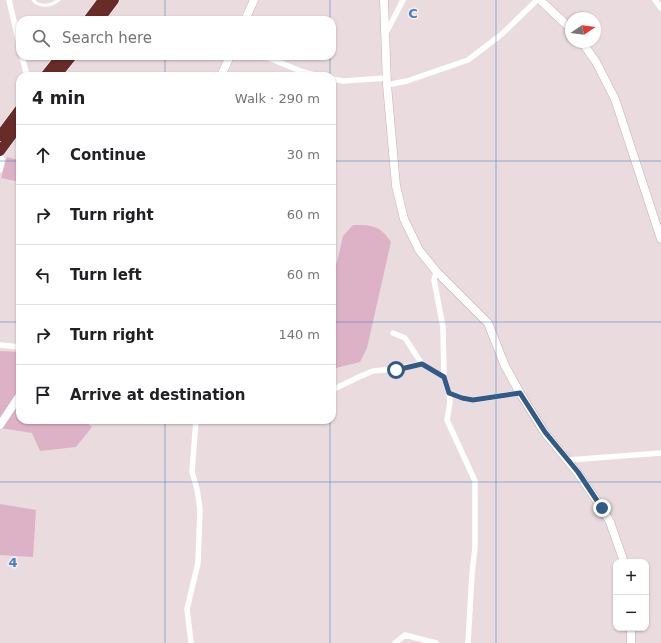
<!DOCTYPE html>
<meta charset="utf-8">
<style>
body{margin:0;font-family:"DejaVu Sans",sans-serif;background:#f6f6f6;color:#202124}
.controls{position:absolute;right:12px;bottom:12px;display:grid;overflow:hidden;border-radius:8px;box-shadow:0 1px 3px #0004}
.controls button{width:36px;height:36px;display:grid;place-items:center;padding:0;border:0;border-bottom:1px solid #e0e0e0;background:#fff;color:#202124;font:20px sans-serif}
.compass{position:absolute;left:565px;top:12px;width:36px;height:36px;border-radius:50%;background:#fff;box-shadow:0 1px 3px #0004;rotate:77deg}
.stop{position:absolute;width:12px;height:12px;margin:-9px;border:3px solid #315a86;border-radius:50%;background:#fff}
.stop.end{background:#315a86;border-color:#fff;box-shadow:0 1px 4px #0008}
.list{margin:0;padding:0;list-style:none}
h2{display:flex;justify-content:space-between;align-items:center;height:52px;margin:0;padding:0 16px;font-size:17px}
h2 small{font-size:13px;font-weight:400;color:#757577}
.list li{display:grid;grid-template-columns:26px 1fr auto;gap:12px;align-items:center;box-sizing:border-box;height:60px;padding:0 16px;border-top:1px solid #e0e0e0}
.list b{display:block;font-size:15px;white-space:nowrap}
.list em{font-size:13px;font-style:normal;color:#757577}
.icon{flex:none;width:22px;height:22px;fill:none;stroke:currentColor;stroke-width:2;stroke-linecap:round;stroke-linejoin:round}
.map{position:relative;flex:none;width:661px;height:643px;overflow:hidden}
.search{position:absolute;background:#fff;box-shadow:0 1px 3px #0004;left:16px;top:16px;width:320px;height:44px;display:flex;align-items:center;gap:10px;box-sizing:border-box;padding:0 14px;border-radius:12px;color:#757577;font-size:15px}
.panel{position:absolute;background:#fff;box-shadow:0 1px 3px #0004;left:16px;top:72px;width:320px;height:352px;border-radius:12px}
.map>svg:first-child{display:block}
</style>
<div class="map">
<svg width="661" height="643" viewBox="0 0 661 643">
<rect width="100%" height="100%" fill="#eadcde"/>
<path fill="#deb2c6" d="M7,157L20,160V182L1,178Z
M353,225C372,225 380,225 391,242L367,348L360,362L332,369V273L337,262L343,236Z
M0,351L20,352V420H84L92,427L76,447L40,451L32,433L0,428Z
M0,504L36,510L33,557L0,555Z"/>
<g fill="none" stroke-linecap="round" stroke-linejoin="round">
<defs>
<path id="secondary" d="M384,0L387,85L396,186L404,219L419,250L436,271L488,323L505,366L520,393L545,433L577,472L602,508L610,522L624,562
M540,0L571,29
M245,20L254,0
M582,42L596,62L615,99L661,239
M221,76L230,56
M0,425L20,395
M631,628V643"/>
<path id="highway" d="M88,20L103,0
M99,20L114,0
M45,76L61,56
M56,76L72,56
M0,136L20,109
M0,151L20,124"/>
</defs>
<use href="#secondary" stroke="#caaeb1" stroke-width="9"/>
<use href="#highway" stroke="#fff" stroke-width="11"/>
<path stroke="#fff" stroke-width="3" d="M33,0C40,8 51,6 59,0"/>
<path stroke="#fff" stroke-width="5.5" d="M9,0L20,47
M655,0L661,8
M386,33L403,0
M22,56L27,76
M264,56L303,72L319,76
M332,79L343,81L386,78
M387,85L407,81L468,60L502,34L537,0
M0,154L2,160L0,170
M436,271L434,280L443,327L444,377
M393,333L405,338L422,364L444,377L449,393L462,398L473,400L520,393
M0,345L20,347
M332,390L361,376L373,371L395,369L422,364
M449,393L450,402L447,420L475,481V548L472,574L468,643
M568,460L661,453
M191,643L187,609L198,563L200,509L197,489L192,472L196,420
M395,643L405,635L436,643"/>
<use href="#secondary" stroke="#fff" stroke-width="8"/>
<use href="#highway" stroke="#682b27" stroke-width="10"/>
</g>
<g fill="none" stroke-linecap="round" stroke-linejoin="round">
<path stroke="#315a86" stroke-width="5" d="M396,370L422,364L444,377L449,393L462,398L473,400L520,393L545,432L578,472L602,508"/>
</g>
<path fill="none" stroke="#437ec6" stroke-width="1" stroke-opacity="0.55" d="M165,0V20M330,0V20M496,0V643M165,56V76M330,56V76M0,161H20M332,161H661M0,322H20M332,322H661M165,420V643M330,420V643M0,482H661"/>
<g font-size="13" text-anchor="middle" font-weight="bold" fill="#437ec6" stroke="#f7ecef" stroke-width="3" stroke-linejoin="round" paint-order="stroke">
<text x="413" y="18">C</text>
<text x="13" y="567">4</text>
</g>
</svg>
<div class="controls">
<button>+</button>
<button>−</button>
</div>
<svg class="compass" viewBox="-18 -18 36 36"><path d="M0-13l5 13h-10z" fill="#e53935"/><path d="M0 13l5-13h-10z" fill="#757577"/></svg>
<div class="stop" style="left:396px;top:370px"></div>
<div class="stop end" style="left:602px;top:508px"></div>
<div class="search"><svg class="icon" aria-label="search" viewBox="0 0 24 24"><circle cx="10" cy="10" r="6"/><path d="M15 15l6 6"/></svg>Search here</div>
<section class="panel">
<h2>4 min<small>Walk · 290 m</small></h2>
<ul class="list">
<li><svg class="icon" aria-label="ahead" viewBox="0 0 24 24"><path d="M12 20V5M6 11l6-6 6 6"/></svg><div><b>Continue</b></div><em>30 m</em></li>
<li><svg class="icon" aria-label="right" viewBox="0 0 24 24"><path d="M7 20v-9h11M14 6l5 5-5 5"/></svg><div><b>Turn right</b></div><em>60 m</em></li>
<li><svg class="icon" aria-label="left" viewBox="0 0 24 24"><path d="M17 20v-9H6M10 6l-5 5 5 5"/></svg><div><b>Turn left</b></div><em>60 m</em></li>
<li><svg class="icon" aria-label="right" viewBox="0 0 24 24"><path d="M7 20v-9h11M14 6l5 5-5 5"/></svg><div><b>Turn right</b></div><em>140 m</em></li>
<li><svg class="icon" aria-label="arrive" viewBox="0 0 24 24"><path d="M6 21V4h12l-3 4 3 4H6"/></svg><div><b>Arrive at destination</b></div></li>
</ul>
</section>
</div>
